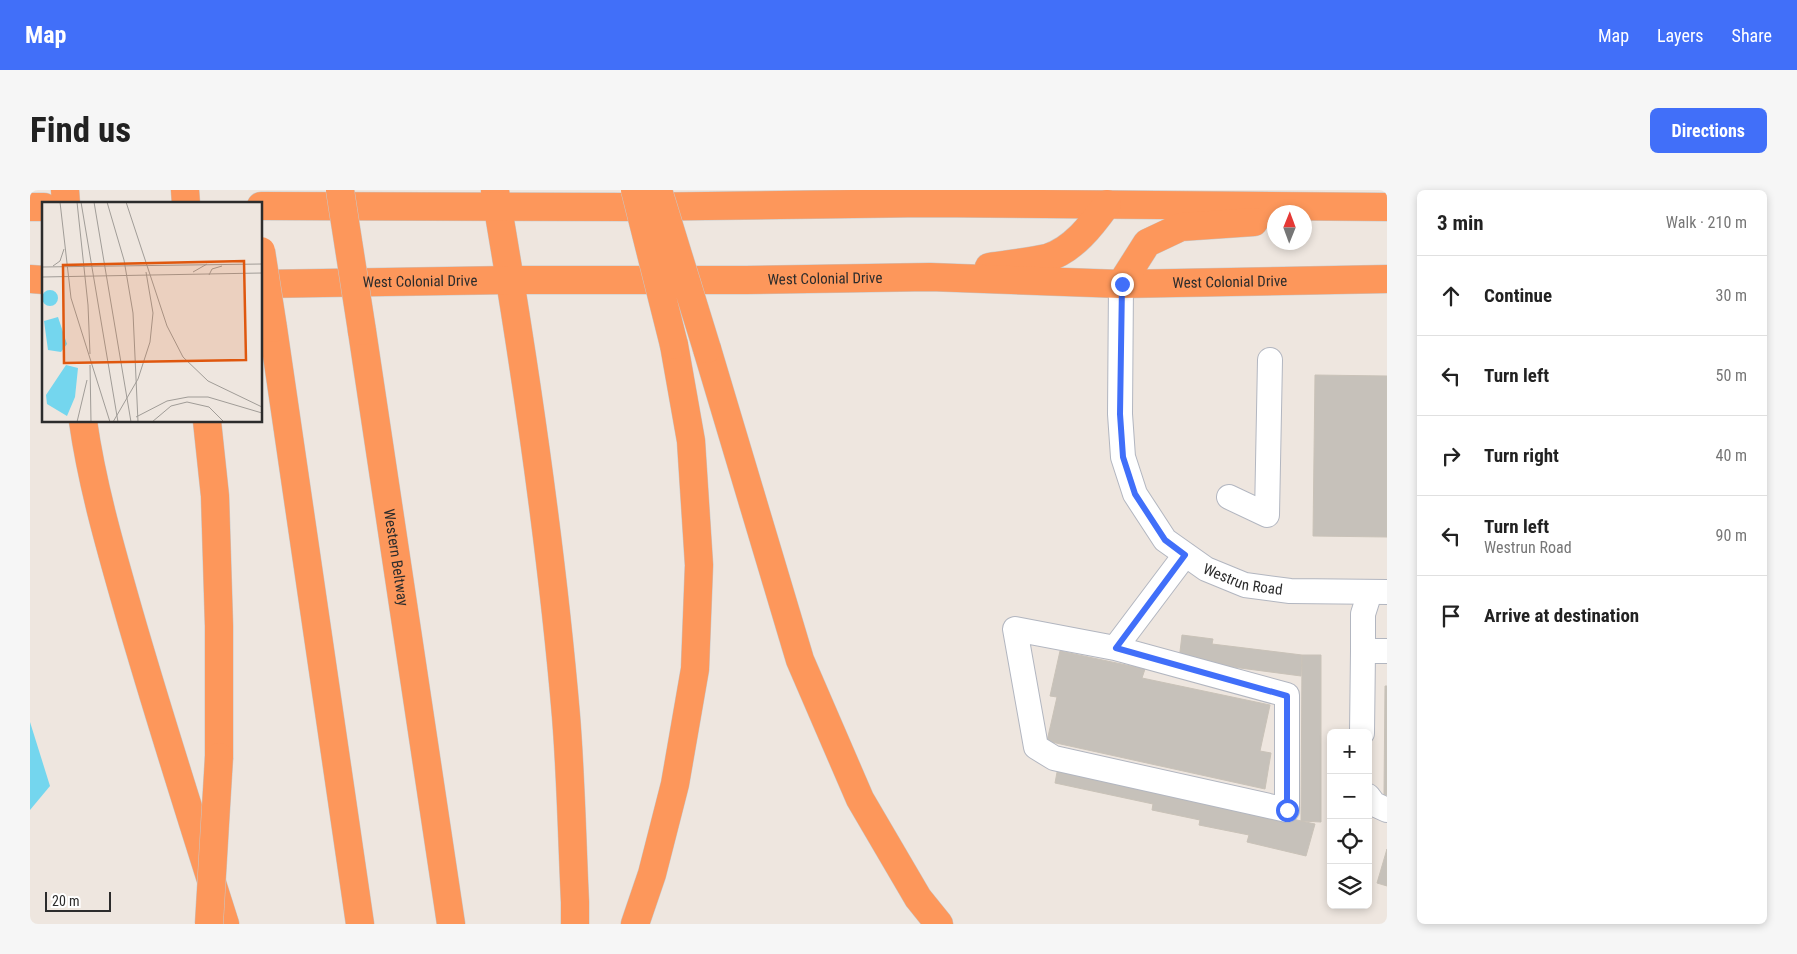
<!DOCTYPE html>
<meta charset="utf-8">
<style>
body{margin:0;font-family:"Roboto Condensed",sans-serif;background:#f6f6f6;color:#222}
.controls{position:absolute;right:15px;bottom:15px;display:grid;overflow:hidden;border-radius:8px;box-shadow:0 2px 8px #0003}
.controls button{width:45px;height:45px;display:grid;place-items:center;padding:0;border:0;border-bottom:1px solid #e0e0e0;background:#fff;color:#222;font:25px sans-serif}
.compass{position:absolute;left:1237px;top:15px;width:45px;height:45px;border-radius:50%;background:#fff;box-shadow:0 2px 8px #0003;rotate:1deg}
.scale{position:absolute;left:15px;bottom:12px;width:66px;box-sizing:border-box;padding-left:5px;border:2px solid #2c2c2c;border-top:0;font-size:14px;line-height:18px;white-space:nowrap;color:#2c2c2c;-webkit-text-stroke:4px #fff;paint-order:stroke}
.stop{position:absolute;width:15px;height:15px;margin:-11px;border:4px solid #416ff9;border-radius:50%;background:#fff}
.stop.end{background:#416ff9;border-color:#fff;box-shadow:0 1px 5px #0008}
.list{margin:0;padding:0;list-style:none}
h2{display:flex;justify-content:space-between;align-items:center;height:65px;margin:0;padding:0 20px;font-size:21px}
h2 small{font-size:16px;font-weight:400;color:#767676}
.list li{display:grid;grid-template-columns:32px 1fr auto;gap:15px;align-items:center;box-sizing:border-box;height:80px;padding:0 20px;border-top:1px solid #e0e0e0}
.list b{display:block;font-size:19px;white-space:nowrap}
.list p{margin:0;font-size:16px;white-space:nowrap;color:#767676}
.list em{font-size:16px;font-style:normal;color:#767676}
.icon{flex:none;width:28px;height:28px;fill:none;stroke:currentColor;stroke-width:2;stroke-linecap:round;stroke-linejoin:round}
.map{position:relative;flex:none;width:1357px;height:734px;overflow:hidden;border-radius:8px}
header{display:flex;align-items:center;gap:30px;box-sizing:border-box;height:70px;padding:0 25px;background:#416ff9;color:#fff}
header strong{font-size:24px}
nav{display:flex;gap:28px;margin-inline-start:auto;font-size:18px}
.intro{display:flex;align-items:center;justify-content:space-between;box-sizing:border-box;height:120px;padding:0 30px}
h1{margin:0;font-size:35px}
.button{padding:12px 22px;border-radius:8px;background:#416ff9;color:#fff;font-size:18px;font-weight:700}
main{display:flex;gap:30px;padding:0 30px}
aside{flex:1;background:#fff;border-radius:8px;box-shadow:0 2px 8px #0003}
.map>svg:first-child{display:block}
</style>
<header>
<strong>Map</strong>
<nav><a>Map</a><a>Layers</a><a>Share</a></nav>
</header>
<div class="intro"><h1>Find us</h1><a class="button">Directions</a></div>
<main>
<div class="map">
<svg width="1357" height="734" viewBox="0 0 1357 734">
<rect width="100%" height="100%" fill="#eee6df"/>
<path fill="#74d6ee" d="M0,532L20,596L0,620Z"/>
<path fill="#c6c1ba" stroke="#c9c2b8" d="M1285,185L1357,186V347L1283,346Z
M1152,445L1183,449L1182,454L1272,465L1271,486L1149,470Z
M1030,461L1115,479L1112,488L1240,515L1230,561L1241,563L1235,599L1017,551L1027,507L1020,506Z
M1272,465H1291V632L1271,631Z
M1355,496H1357V605H1354Z
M1028,577L1285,634L1276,666L1217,652L1219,645L1169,635L1170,630L1122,620L1123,614L1025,593Z
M1357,659V696L1347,693Z"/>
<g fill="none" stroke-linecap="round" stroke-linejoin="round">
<defs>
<g id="minor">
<path id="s1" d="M1091,94L1090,224L1093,267L1105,304L1135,350L1176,379L1215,395L1260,401L1357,402"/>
<path d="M1199,307L1237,325L1240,170"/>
<path d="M1340,402L1333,424V461H1357"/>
<path d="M1085,458L1257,505V620L1024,568L1006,557L985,439L1085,458L1155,365"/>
<path d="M1332,543L1333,461"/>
<path d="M1338,606L1344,614L1357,620"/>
</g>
<g id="highway">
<path d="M35,0L36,14"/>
<path d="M155,0L156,14"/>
<path d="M465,1C495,175 521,350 536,526C541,588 542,650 545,712V734"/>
<path d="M231,16L600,17L896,13L1357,17"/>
<path d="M0,17H14"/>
<path d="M959,77C978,74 998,72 1017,68C1043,60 1062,35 1077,14"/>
<path d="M0,89L14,90"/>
<path id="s2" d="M231,94L480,90H716L900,87L1091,94L1357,89"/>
<path d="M1091,94L1117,53L1151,37L1224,32"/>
<path d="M243,138L330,734"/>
<path id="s3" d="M332,141L421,734"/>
<path d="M677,159L770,470L830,609L888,708L909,734"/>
<path d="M53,231C62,295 81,360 99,423C129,527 162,630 195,734"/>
<path d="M177,231L185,306L189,436V567"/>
<path d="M605,734L622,684L645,594L665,479L669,375L661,251L644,155"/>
</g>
</defs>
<use href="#minor" stroke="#b2b6c0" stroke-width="26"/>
<use href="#highway" stroke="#c8c8c8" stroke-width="29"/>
<use href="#minor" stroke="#fff" stroke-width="24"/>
<use href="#highway" stroke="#fd975b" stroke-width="28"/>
<defs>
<path id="highway-bridge" d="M310,0L332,141
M605,0L644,155
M628,0L677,159
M231,61L243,138
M179,734L189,567"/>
</defs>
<use href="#highway-bridge" stroke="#c8c8c8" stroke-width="29" stroke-linecap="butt"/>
<use href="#highway-bridge" stroke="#fd975b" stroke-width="28"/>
</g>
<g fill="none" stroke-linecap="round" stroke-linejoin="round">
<path stroke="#416ff9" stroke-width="6" d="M1092,94L1090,224L1093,267L1105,304L1135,350L1155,365L1086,458L1257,506V620"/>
</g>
<g text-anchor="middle" stroke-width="4" stroke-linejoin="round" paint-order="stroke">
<g font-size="15" fill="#2c2c2c" stroke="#fff">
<text dy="5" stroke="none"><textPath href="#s2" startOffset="564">West Colonial Drive</textPath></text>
<text dy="5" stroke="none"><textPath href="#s2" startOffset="159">West Colonial Drive</textPath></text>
<text dy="5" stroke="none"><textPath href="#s2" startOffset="969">West Colonial Drive</textPath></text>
<text dy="5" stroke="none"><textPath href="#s3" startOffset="229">Western Beltway</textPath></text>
<text dy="5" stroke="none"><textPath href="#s1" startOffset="356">Westrun Road</textPath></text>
</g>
</g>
<g transform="translate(12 12)">
<rect width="220" height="220" fill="#eee6df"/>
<path d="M0 96a8 8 0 1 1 16 0a8 8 0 1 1-16 0ZM16,115L25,142L19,150L6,148L2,119ZM24,163L36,166L33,195L25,214L5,202L4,193Z" fill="#74d6ee"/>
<path fill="none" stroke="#a09c97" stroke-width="1" d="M18,0L29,96L68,220M35,0L46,103L48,152M39,0L76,220M52,0L89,220M65,0L82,58L91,111L96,220M84,0L125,124L141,155L166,179L220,205M11,64L18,59L22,47M0,65L220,62M151,70L165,62M167,73L170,67L180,64M0,75L220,71M48,163L49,220M94,215L125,199L146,195H166L220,211M35,220L45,178M71,220L96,177L108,140L111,111L104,70M110,220L129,204L145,200L167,205L182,220"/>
<path fill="#df570e" fill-opacity="0.15" stroke="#df570e" stroke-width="2.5" d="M202,59L204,158L22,161L21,63Z"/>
<rect width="220" height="220" fill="none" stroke="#2c2c2c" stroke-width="2.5"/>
</g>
</svg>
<div class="controls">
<button>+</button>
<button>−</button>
<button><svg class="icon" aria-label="locate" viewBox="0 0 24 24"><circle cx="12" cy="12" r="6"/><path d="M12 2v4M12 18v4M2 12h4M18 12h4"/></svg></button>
<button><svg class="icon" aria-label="layers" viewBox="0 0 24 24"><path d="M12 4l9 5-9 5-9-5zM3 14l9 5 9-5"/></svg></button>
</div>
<svg class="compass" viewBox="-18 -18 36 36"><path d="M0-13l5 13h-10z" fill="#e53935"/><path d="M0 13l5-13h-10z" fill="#767676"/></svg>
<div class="scale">20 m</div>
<div class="stop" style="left:1257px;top:620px"></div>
<div class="stop end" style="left:1092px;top:94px"></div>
</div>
<aside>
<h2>3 min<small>Walk · 210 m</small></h2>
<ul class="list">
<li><svg class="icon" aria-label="ahead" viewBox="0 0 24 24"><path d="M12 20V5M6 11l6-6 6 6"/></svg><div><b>Continue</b></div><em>30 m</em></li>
<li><svg class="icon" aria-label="left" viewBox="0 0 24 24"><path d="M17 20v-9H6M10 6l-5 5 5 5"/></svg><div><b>Turn left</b></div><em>50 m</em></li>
<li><svg class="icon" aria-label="right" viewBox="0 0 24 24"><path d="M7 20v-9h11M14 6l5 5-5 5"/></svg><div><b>Turn right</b></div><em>40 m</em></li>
<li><svg class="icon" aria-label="left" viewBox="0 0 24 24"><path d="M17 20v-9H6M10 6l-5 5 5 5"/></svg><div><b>Turn left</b><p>Westrun Road</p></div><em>90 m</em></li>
<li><svg class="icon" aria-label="arrive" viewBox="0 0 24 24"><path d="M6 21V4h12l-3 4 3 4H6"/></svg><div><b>Arrive at destination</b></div></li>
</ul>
</aside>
</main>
